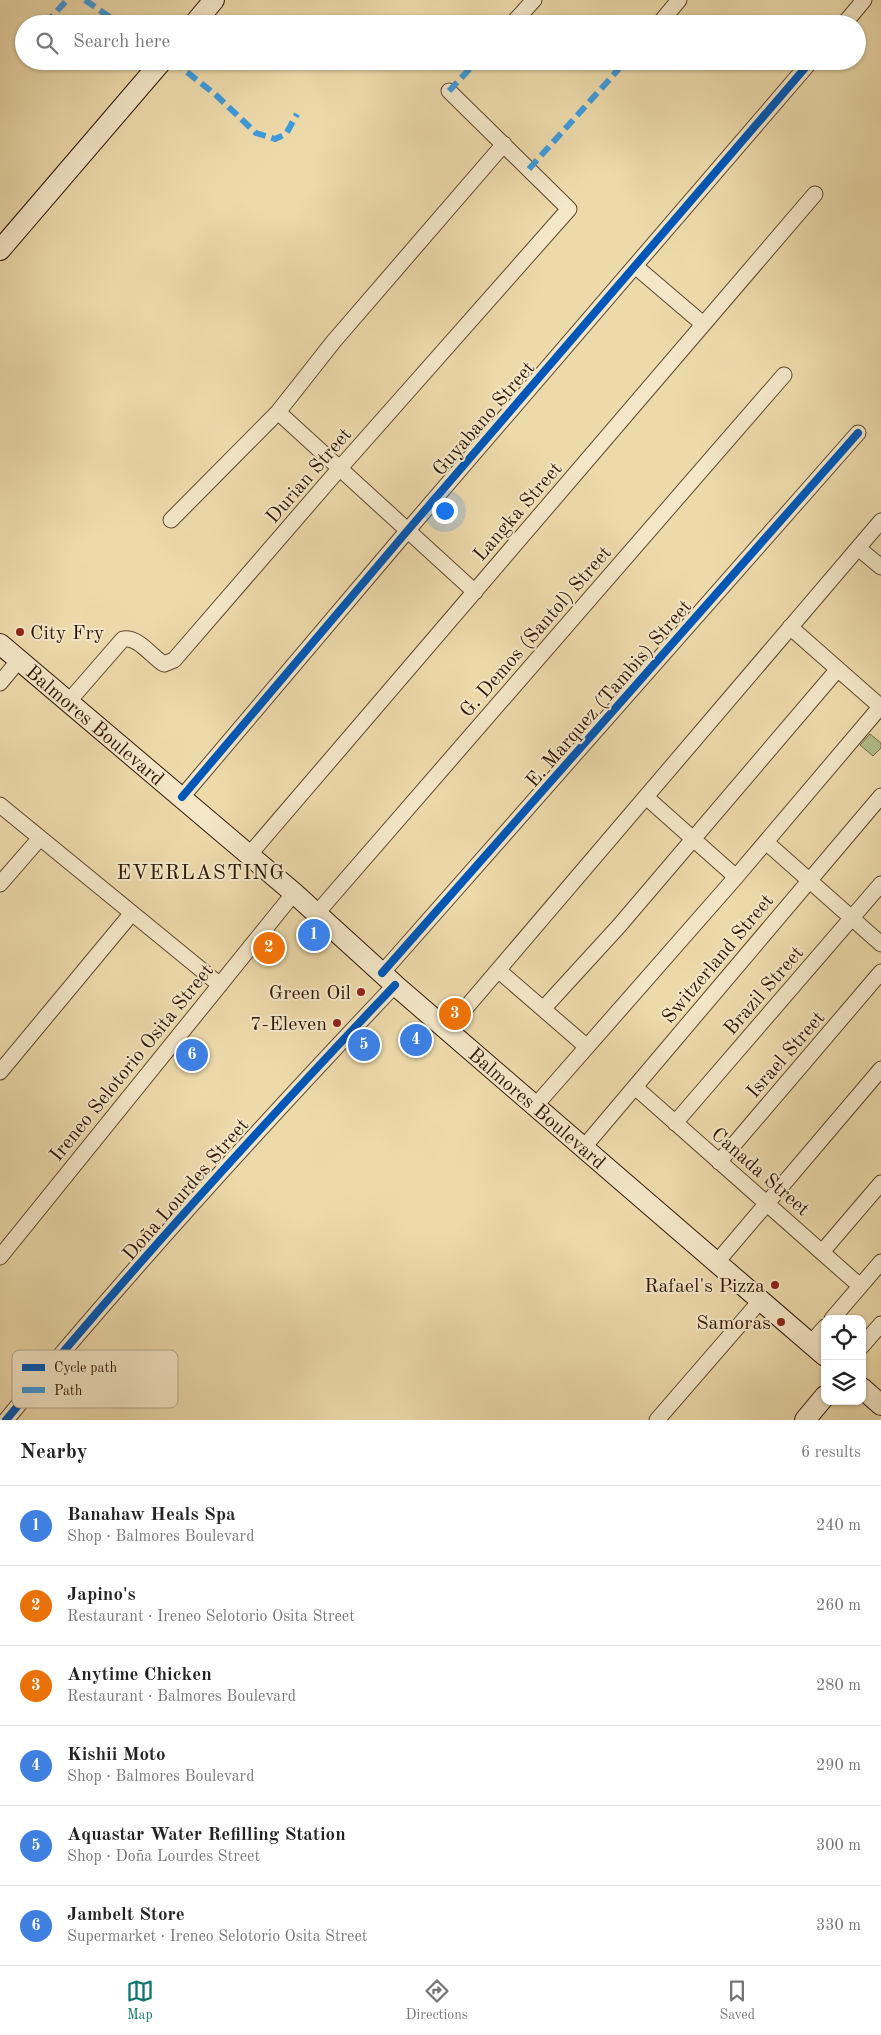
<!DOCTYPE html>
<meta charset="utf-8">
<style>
body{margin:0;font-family:"Old Standard TT",serif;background:#f6f6f6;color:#222}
.controls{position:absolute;right:15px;bottom:15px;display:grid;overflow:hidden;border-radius:10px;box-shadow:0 1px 4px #0004}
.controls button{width:45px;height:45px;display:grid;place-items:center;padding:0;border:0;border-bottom:1px solid #e0e0e0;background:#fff;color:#222;font:25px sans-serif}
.you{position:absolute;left:444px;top:510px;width:18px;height:18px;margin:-12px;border:4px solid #fff;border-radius:50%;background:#1a73e8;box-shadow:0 0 0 8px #1a73e833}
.badge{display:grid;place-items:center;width:32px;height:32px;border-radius:50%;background:#0f766e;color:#fff;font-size:16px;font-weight:700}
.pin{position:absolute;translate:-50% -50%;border:2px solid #fff;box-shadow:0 1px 5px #0006}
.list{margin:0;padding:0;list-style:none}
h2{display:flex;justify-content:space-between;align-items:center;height:65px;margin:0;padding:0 20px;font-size:21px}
h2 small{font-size:16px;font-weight:400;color:#767676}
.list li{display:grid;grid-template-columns:32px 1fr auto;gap:15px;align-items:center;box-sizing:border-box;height:80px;padding:0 20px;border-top:1px solid #e0e0e0}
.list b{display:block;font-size:19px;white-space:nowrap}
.list p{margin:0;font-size:16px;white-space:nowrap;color:#767676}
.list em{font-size:16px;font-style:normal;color:#767676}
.icon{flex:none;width:28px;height:28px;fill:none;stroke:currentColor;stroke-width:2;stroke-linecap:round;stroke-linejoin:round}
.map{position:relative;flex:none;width:881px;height:1420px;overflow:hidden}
.search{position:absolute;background:#fff;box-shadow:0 1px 4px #0004;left:15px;right:15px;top:15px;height:55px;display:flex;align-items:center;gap:12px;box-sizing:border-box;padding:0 18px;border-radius:28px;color:#767676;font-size:19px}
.sheet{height:545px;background:#fff}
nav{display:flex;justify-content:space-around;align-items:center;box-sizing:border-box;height:70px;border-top:1px solid #e0e0e0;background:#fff;font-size:14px;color:#767676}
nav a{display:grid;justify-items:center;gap:2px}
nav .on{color:#0f766e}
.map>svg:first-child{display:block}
</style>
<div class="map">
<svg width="881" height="1420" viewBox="0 0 881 1420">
<rect width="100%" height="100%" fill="#eddaab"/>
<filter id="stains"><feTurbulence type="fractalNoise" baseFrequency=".004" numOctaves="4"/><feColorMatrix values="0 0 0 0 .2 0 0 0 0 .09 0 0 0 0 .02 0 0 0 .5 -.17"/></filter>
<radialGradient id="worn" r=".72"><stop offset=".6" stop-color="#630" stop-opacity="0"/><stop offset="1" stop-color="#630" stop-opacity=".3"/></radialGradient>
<path fill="#b4c08c" stroke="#726b49" d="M870,734L881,743V748L873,756L860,745Z"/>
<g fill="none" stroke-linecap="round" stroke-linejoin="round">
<defs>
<path id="street" d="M512,24L534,0
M659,24L679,0
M844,24L864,0
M635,266L703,324
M278,412L475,592
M171,520L278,412L334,341L504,144
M858,548L881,567
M790,627L881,707
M0,683L19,660
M69,701L123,639C138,636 152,657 164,664L174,660L340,468L569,209L449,91
M182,797L408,530L811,61
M646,797L736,877
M0,805L220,985
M766,842L881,944
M249,855L815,194
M0,884L40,838
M317,913L784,375
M498,970L587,1047
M382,973L858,433
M543,1009L619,926L838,669
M447,1030L881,521
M0,1072L132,913
M635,1087L860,1286
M536,1105L736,877L881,706
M675,1123L881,884
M584,1147L881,796
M719,1162L881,972
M822,1252L881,1183
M0,1257L294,893
M717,1262L881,1069
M832,1319L881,1262
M811,1343L825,1327
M862,1346L881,1324
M6,1420C130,1270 261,1126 395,985
M657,1420L761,1300"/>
<g id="secondary">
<path d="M194,24L214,0"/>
<path d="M0,250L162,61"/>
<path id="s1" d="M0,644L294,893L395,985L825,1356"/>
<path d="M862,1388L881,1405"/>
<path d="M805,1420L825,1396"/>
</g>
</defs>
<use href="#street" stroke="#5f472f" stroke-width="17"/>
<use href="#secondary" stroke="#301606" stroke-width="22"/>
<use href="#street" stroke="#f3e7c8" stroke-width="15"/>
<use href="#secondary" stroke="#f3e7c8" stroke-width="20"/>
<path stroke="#3e9add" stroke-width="6" stroke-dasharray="12 6" stroke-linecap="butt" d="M85,0L120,24
M45,24L67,0
M173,61L216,95L256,133L275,139L286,134L297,114
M449,91L477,61
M529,169L626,61"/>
<defs>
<path id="cycleway" d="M182,797L408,530L811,61
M382,973L858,433
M6,1420C130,1270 261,1126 395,985"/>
</defs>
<use href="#cycleway" stroke="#f3e7c8" stroke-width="11"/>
<use href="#cycleway" stroke="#0057b8" stroke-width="8"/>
</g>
<g fill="#8f2418" stroke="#f3e7c8" stroke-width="2">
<circle cx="20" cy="632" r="5"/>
<circle cx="361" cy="992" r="5"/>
<circle cx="337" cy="1023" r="5"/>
<circle cx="775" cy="1285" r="5"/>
<circle cx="781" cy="1322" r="5"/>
</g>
<g text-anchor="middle" stroke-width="4" stroke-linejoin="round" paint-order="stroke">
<g font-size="20" fill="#301606" stroke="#f3e7c8">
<text transform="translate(483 418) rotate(-49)" y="7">Guyabano Street</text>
<text transform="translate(308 475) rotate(-49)" y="7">Durian Street</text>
<text transform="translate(517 511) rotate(-49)" y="7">Langka Street</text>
<text transform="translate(535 631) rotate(-49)" y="7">G. Demos (Santol) Street</text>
<text transform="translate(608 693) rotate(-49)" y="7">E. Marquez (Tambis) Street</text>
<text dy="7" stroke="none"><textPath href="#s1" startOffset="125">Balmores Boulevard</textPath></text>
<text transform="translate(717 958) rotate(-50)" y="7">Switzerland Street</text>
<text transform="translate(763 990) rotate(-49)" y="7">Brazil Street</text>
<text transform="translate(785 1054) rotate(-49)" y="7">Israel Street</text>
<text transform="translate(131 1062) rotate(-51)" y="7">Ireneo Selotorio Osita Street</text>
<text dy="7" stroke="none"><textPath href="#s1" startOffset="710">Balmores Boulevard</textPath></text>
<text transform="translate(761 1171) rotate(41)" y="7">Canada Street</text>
<text transform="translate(185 1189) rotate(-49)" y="7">Doña Lourdes Street</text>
</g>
<g font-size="20" fill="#301606" stroke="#f3e7c8" text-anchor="end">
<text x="30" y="639" text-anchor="start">City Fry</text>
<text x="351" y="999">Green Oil</text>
<text x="327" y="1030">7-Eleven</text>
<text x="765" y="1292">Rafael's Pizza</text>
<text x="771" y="1329">Samoras</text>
</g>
<g font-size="21" letter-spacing="1" fill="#301606" stroke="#f3e7c8">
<text x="201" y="879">EVERLASTING</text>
</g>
</g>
<rect x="12" y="1350" width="166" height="58" rx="8" fill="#f3e7c8" stroke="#b8a88e" stroke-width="1"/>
<rect x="22" y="1364" width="23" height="7" fill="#0057b8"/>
<rect x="22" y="1387" width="23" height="6" fill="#3e9add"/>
<g font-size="14" fill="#301606">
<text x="54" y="1372">Cycle path</text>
<text x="54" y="1395">Path</text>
</g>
<rect width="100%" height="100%" filter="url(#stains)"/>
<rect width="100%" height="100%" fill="url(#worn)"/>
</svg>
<div class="controls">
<button><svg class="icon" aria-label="locate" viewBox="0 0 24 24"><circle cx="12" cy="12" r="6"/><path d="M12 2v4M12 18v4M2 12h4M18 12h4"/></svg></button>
<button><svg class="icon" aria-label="layers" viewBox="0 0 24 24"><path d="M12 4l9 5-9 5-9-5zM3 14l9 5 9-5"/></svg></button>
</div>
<div class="you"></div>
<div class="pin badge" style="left:314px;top:935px;background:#3f7fe0">1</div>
<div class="pin badge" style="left:269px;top:948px;background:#e8710a">2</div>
<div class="pin badge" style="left:455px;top:1014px;background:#e8710a">3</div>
<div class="pin badge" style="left:416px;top:1040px;background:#3f7fe0">4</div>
<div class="pin badge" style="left:364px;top:1045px;background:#3f7fe0">5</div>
<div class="pin badge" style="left:192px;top:1055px;background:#3f7fe0">6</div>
<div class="search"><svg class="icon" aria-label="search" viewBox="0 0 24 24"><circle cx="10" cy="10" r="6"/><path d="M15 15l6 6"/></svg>Search here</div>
</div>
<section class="sheet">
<h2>Nearby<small>6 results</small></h2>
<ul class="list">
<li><span class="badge" style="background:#3f7fe0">1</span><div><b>Banahaw Heals Spa</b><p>Shop · Balmores Boulevard</p></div><em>240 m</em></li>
<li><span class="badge" style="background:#e8710a">2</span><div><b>Japino's</b><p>Restaurant · Ireneo Selotorio Osita Street</p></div><em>260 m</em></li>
<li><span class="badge" style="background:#e8710a">3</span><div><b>Anytime Chicken</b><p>Restaurant · Balmores Boulevard</p></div><em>280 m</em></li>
<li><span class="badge" style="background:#3f7fe0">4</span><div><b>Kishii Moto</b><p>Shop · Balmores Boulevard</p></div><em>290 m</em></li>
<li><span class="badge" style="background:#3f7fe0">5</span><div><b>Aquastar Water Refilling Station</b><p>Shop · Doña Lourdes Street</p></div><em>300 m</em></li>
<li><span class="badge" style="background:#3f7fe0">6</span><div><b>Jambelt Store</b><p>Supermarket · Ireneo Selotorio Osita Street</p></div><em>330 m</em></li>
</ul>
</section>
<nav>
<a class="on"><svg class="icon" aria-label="map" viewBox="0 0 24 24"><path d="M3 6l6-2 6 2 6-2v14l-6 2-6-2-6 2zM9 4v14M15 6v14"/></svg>Map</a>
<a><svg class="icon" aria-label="directions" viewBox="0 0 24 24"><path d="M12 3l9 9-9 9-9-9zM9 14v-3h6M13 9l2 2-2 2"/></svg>Directions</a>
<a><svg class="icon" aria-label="saved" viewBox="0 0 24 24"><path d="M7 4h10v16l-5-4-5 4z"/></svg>Saved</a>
</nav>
